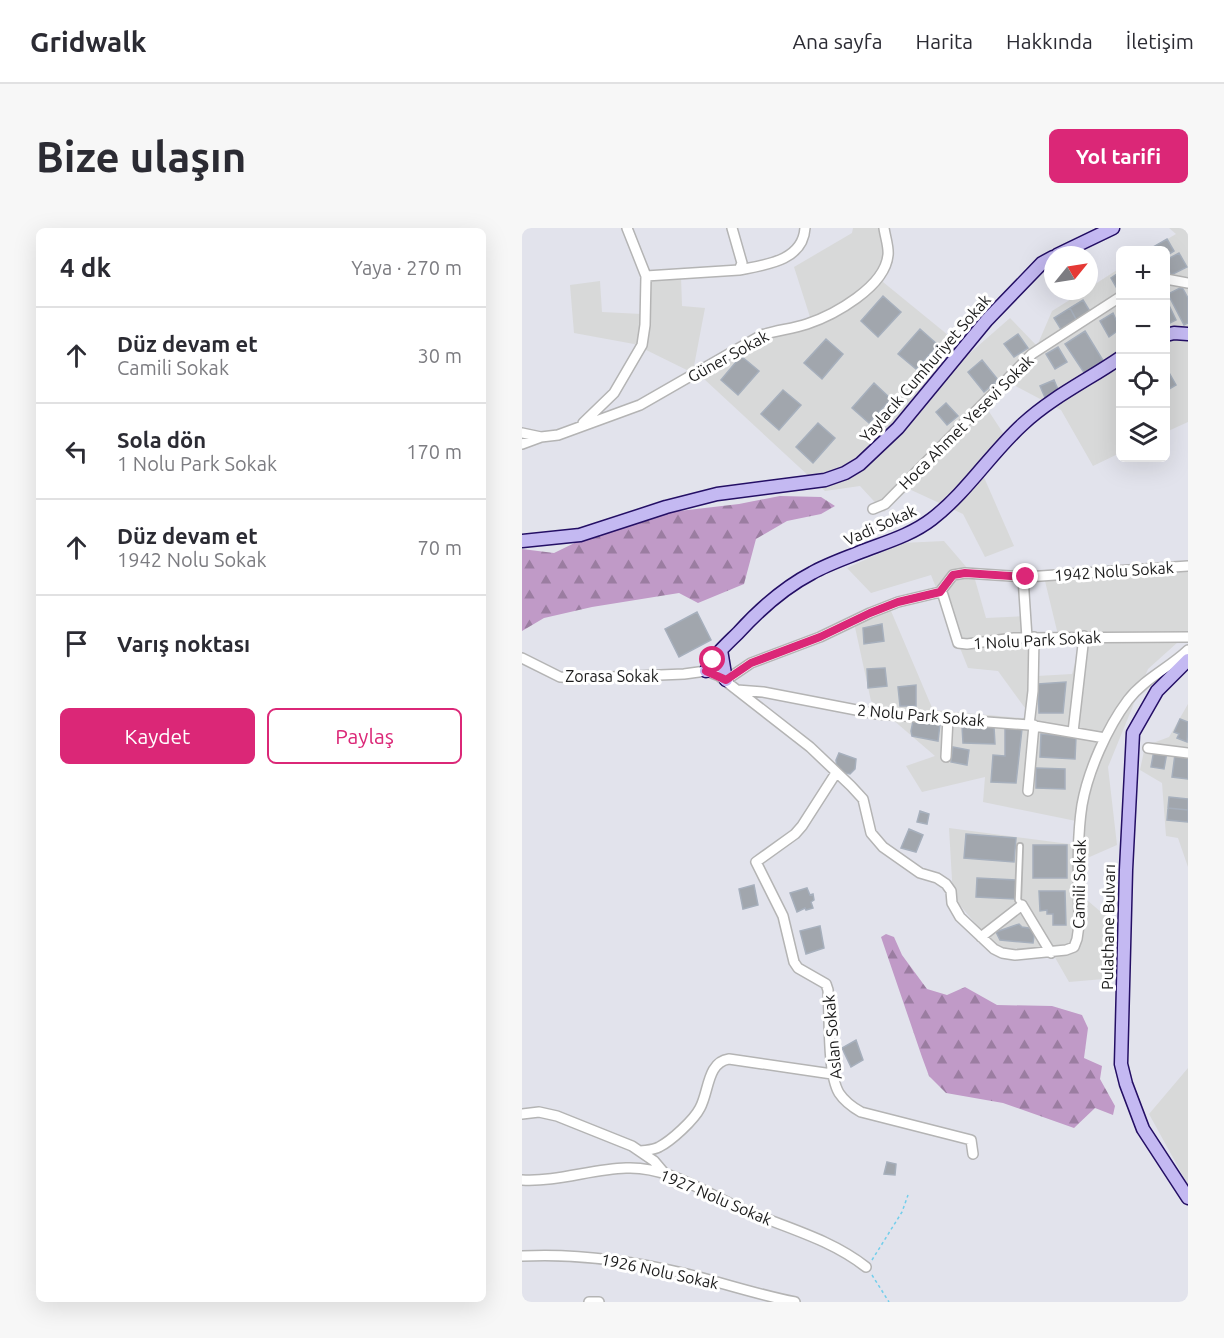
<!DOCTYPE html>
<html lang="tr">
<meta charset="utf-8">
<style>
body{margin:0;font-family:Ubuntu,sans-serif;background:#f7f7f7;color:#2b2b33}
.controls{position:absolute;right:18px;top:18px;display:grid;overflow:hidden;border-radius:9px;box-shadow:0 6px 24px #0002}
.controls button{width:54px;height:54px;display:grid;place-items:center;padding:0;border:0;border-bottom:2px solid #e1e1e2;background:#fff;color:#2b2b33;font:30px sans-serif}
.compass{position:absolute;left:522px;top:18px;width:54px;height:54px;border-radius:50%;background:#fff;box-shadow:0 6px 24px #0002;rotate:60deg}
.stop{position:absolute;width:18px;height:18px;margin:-14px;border:4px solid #db2777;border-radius:50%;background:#fff}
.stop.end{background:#db2777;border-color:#fff;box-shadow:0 2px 6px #0008}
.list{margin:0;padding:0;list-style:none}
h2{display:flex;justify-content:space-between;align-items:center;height:78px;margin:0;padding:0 24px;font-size:26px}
h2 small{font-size:20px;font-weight:400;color:#7c7c81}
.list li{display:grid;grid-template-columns:39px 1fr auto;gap:18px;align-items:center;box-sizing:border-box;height:96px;padding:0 24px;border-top:2px solid #e1e1e2}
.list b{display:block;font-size:22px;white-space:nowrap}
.list p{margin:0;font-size:20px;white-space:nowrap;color:#7c7c81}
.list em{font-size:20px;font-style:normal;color:#7c7c81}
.actions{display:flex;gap:12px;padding:18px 24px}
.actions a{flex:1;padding:14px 0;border:2px solid #db2777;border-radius:9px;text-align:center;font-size:21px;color:#db2777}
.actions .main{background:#db2777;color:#fff}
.icon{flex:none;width:33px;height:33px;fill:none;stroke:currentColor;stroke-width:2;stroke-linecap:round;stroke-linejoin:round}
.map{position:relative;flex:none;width:666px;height:1074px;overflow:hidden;border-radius:9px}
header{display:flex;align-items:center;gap:36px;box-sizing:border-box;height:84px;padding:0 30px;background:#fff;border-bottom:2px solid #e1e1e2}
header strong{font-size:28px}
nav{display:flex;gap:33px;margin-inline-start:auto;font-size:21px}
.intro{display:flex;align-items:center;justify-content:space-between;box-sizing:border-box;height:144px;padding:0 36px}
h1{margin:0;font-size:42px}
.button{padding:15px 27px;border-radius:9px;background:#db2777;color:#fff;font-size:21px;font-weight:700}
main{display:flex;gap:36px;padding:0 36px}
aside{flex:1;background:#fff;border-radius:9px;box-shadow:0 6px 24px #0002}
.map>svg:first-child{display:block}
</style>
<header>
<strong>Gridwalk</strong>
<nav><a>Ana sayfa</a><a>Harita</a><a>Hakkında</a><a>İletişim</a></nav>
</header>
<div class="intro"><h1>Bize ulaşın</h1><a class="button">Yol tarifi</a></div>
<main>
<aside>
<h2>4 dk<small>Yaya · 270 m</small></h2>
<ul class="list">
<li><svg class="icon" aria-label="ahead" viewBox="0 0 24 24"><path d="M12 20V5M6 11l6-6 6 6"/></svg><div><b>Düz devam et</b><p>Camili Sokak</p></div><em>30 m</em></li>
<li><svg class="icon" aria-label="left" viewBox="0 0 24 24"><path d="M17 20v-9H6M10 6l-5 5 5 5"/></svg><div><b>Sola dön</b><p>1 Nolu Park Sokak</p></div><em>170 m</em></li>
<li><svg class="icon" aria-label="ahead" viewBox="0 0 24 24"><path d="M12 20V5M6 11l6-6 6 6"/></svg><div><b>Düz devam et</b><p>1942 Nolu Sokak</p></div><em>70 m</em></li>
<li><svg class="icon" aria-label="arrive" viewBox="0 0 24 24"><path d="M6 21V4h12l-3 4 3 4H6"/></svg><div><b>Varış noktası</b></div></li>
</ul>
<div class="actions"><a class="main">Kaydet</a><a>Paylaş</a></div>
</aside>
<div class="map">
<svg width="666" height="1074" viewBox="0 0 666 1074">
<defs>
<pattern id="forest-firs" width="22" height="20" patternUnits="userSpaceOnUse" patternTransform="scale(1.5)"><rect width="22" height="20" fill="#c09ac7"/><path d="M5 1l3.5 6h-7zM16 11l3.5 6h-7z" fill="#9b7da1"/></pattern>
</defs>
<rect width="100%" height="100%" fill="#e2e3ec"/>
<path fill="#d8d9d9" d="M331,0H363L369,22L361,54L448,125L488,90L515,118L530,83L562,63H567V60L598,40V225L571,238L539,182L486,154L464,179L483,208L461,247L492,318L463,329L441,286L387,261L362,284L338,258L303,263L181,150L112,116L52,105L48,57L78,53L80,84L119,86V46L159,48L160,78L183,80L172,138L288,89L272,39L330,5Z
M647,0H666V194L644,204V22H627L654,6Z
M422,313L452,348L464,390L506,388L515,448L550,446L560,411L536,407L523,353L666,334V405L626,441L586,539L595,617L563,631L559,667L586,690L593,750L547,754L531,726L480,727L431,669L427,600L555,617L554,593L461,574L463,549L400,564L384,538L413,528L349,473L331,390L369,383L411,482L511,491L476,443L446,440L409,347L349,365L325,340L380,315Z
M666,476V639L656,610L644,608L640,555L618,542L623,518L647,509Z
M666,840V957L627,886Z"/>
<path fill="url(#forest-firs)" d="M258,268L299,269L313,278L299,286L265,293L234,311L222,356L176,375L157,365L70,379L22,390L0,403V321L32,325L106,289L217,276Z
M364,706L372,709L380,727L405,761L425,767L443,759L475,777L530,778L560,787L566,800L562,830L580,838L578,851L593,878L591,887L573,880L552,900L481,875L424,865L407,848L400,829L359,709Z"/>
<path fill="#a1a6ad" stroke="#a6afbc" stroke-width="1.5" d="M645,11L652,23L644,28V22H632L631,19Z
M657,25L665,39L649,47L644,37V32Z
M598,44V63L597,64L589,50Z
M660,59L666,70V95L662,97L646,66Z
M361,68L379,84L356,109L339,93Z
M644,71L654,92L644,97Z
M561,72L569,85L555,93L548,80Z
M548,80L555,93L540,103L532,90Z
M591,85L598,101L587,109L578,93Z
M398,101L416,117L394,141L376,126Z
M563,103L582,134L563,146L543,116Z
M496,106L506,120L492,129L482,116Z
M304,111L321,126L300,151L282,135Z
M536,119L545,134L533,141L524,126Z
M219,128L237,143L216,167L199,152Z
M460,132L476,152L462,164L446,144Z
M645,141L654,157L644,163V142Z
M532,152L538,166L524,172L518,158Z
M352,155L369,171L347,195L330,180Z
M261,162L279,177L257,202L239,186Z
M424,175L436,188L425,197L414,184Z
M296,195L313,210L291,235L274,219Z
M175,384L189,412L157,429L143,401Z
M360,396L362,413L342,416L341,400Z
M363,440L365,458L346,460L345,441Z
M544,454L541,485H517L516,456Z
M394,457V478H378L376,459Z
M658,491L666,494L665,514L655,510L657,506L652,504Z
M391,493L418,496L416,513L390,508L389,503Z
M440,498L472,499L473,516L441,515Z
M483,500L500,501L494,555L469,554L471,527L483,528Z
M519,506L554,509L553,531L518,529Z
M431,519L447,522L445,537L429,534Z
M632,522L645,524L642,541L629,539Z
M317,525L334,531L333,541L328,546L318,544V541L315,540L314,532Z
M653,526L666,528V551L650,549Z
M514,540L543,541V561L514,560Z
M647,569L666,571V582L646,580Z
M646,580L666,582V594L645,592Z
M398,583L407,586L405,596L395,594Z
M387,601L401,607L394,624L379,620Z
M444,606L494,610L492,634L442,630Z
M511,617H545V650H511Z
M455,650L494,652L493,671L454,669Z
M232,657L236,677L221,681L217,661Z
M285,660L288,667L291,666L292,672L289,674L291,680L284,682L283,680L275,684L268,665Z
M517,663H543L544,697H531V686H525V682L518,683Z
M497,696L500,699L513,701L511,715L478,712L474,704Z
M298,698L302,720L284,726L278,703Z
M334,812L341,832L329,839L320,820Z
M365,934L374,936L373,947L362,946Z"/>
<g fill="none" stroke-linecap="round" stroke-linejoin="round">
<defs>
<path id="lane" d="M498,618L496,672L500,677"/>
<path id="street" d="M217,42C243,37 281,33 283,0
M124,48L217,42L220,35L210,0
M644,51L666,55
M61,195L92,165L120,117L123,97L124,48L105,0
M0,205L19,209L36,207L118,177L240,107C255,102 270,101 285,96C312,87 363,59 366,27C367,19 363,8 362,0
M0,216L19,209
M351,281L363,276L510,126L598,69
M501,349L505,410
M418,364L431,347L443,345L504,349L666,338
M0,430L38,449L66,450L162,446L184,443L197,448L288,519L329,558L341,571L349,605L361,619L398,645L415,650L424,656L429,663L430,675L438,689L472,721L480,725L493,727L544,722L552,719L555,711L557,697C557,658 554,616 560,577C566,543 585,500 606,472C622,451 647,440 666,422
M204,452L229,435L298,409L348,385L376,374L418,364L421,367L436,415L445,416L492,410L666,409
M215,462L241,464L355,486L507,497L583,510
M507,497L511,463L512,409
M551,504L562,408
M626,520L666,525
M424,529L426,490
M314,545L280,598L273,606L234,634L261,688L272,734L276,740L304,756L306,762C308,787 305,845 317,865C323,874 330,879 339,884L449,912L451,926
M506,563L512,497
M459,709L500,677L529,725
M0,886L17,884L35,888L110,918L132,933L143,946
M119,923C125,922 132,922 137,919C149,913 172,892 178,880C187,864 185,834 207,831L310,846
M0,952C35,954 70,941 104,940C146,938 183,965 220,981C261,999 307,1010 344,1039
M0,1028C56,1025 111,1033 165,1046C201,1055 237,1067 273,1074
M67,1074H77"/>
<path id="secondary" d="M535,27L591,0
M644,107L652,105L666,106
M0,313L58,307L144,279L195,266L303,252L323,245L338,236L376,200L465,92L520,35L531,29
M199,422L204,452
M666,432L635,463L611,505L604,642L599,836L604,856L621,901L666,970
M184,443C191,428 205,416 216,405C237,382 263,359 290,345C304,337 321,331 336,325C361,315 388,308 410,291C445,264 469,225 501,196C530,169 566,152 598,130"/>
</defs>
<use href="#lane" stroke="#b4b4b4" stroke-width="8"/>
<use href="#street" stroke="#b4b4b4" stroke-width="12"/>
<use href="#secondary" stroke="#240f65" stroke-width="15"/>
<path stroke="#73ceeb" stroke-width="1.5" stroke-dasharray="3 3" stroke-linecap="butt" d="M350,1032L380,984L386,967
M350,1047L367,1074"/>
<use href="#lane" stroke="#fff" stroke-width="4.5"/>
<use href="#street" stroke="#fff" stroke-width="9"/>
<use href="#secondary" stroke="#c4b9f2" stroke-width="12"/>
</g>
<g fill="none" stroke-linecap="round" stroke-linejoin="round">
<path stroke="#db2777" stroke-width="8" d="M191,432L184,443L204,452L229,435L298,409L348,385L376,374L418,364L431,347L443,345L504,349"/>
</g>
<g text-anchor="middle" stroke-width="6" stroke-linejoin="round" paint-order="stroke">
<g font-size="16" fill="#1b1b1b" stroke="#fff">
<text transform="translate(206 128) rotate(-29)" y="6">Güner Sokak</text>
<text transform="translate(403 140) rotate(-49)" y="6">Yaylacık Cumhuriyet Sokak</text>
<text transform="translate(444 194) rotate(-45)" y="6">Hoca Ahmet Yesevi Sokak</text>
<text transform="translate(358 297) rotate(-24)" y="6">Vadi Sokak</text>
<text transform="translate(592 343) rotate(-4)" y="6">1942 Nolu Sokak</text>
<text transform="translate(515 412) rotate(-3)" y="6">1 Nolu Park Sokak</text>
<text x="90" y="454">Zorasa Sokak</text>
<text transform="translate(399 487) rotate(5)" y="6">2 Nolu Park Sokak</text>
<text transform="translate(557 656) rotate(-89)" y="6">Camili Sokak</text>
<text transform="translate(586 699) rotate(-89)" y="6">Pulathane Bulvarı</text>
<text transform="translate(310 809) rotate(-95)" y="6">Aslan Sokak</text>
<text transform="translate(194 969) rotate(23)" y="6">1927 Nolu Sokak</text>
<text transform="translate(138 1043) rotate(12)" y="6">1926 Nolu Sokak</text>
</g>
</g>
</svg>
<div class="controls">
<button>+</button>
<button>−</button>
<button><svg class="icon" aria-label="locate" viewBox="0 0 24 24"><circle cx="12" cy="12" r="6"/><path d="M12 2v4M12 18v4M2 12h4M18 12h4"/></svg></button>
<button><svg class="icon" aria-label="layers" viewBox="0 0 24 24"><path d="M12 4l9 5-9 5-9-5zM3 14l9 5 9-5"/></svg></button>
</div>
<svg class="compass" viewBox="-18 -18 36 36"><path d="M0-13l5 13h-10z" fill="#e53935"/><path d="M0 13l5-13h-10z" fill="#7c7c81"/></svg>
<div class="stop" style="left:191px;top:432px"></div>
<div class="stop end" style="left:504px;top:349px"></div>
</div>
</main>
